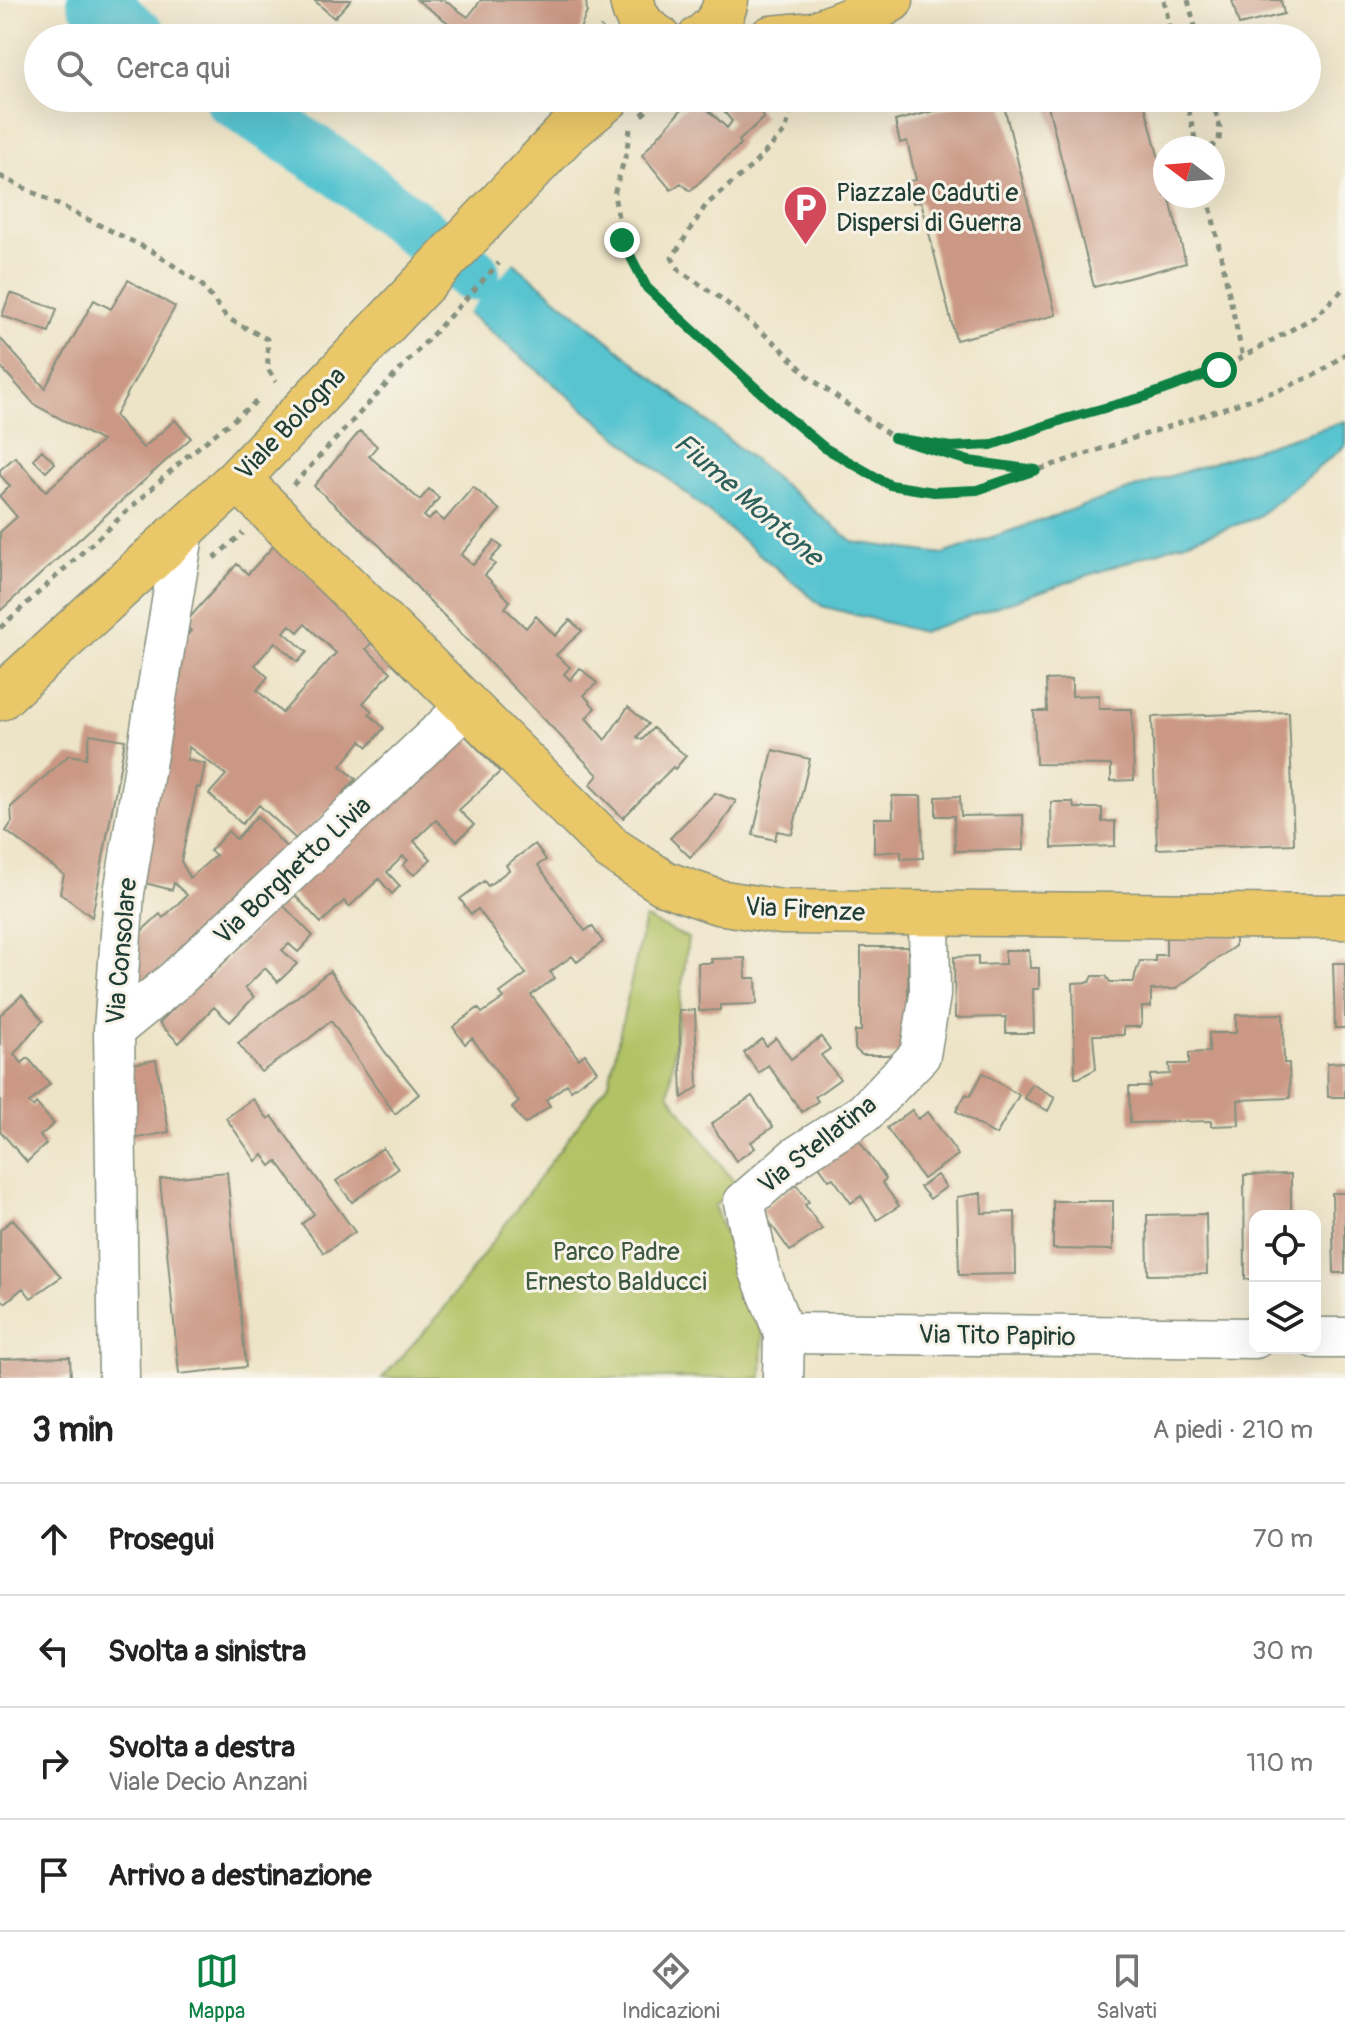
<!DOCTYPE html>
<html lang="it">
<meta charset="utf-8">
<style>
body{margin:0;font-family:Pangolin,sans-serif;background:#f6f6f6;color:#222}
.controls{position:absolute;right:24px;bottom:24px;display:grid;overflow:hidden;border-radius:16px;box-shadow:0 8px 32px #0002}
.controls button{width:72px;height:72px;display:grid;place-items:center;padding:0;border:0;border-bottom:2px solid #e0e0e0;background:#fff;color:#222;font:40px sans-serif}
.compass{position:absolute;left:1153px;top:136px;width:72px;height:72px;border-radius:50%;background:#fff;box-shadow:0 8px 32px #0002;rotate:286deg}
.stop{position:absolute;width:24px;height:24px;margin:-18px;border:6px solid #0b8043;border-radius:50%;background:#fff}
.stop.end{background:#0b8043;border-color:#fff;box-shadow:0 2px 8px #0008}
.list{margin:0;padding:0;list-style:none}
h2{display:flex;justify-content:space-between;align-items:center;height:104px;margin:0;padding:0 32px;font-size:34px}
h2 small{font-size:26px;font-weight:400;color:#767676}
.list li{display:grid;grid-template-columns:52px 1fr auto;gap:24px;align-items:center;box-sizing:border-box;height:112px;padding:0 32px;border-top:2px solid #e0e0e0}
.list b{display:block;font-size:30px;white-space:nowrap}
.list p{margin:0;font-size:26px;white-space:nowrap;color:#767676}
.list em{font-size:26px;font-style:normal;color:#767676}
.icon{flex:none;width:44px;height:44px;fill:none;stroke:currentColor;stroke-width:2;stroke-linecap:round;stroke-linejoin:round}
.map{position:relative;flex:none;width:1345px;height:1378px;overflow:hidden}
.search{position:absolute;background:#fff;box-shadow:0 8px 32px #0002;left:24px;right:24px;top:24px;height:88px;display:flex;align-items:center;gap:20px;box-sizing:border-box;padding:0 28px;border-radius:44px;color:#767676;font-size:30px}
.sheet{height:552px;background:#fff}
nav{display:flex;justify-content:space-around;align-items:center;box-sizing:border-box;height:112px;border-top:2px solid #e0e0e0;background:#fff;font-size:22px;color:#767676}
nav a{display:grid;justify-items:center;gap:4px}
nav .on{color:#0b8043}
.map>svg:first-child{display:block}
</style>
<div class="map">
<svg width="1345" height="1378" viewBox="0 0 1345 1378">
<rect width="100%" height="100%" fill="#f7f3e8"/>
<filter id="ink" filterUnits="userSpaceOnUse"><feTurbulence type="fractalNoise" baseFrequency=".0125" numOctaves="2"/><feDisplacementMap in="SourceGraphic" scale="16" xChannelSelector="R" yChannelSelector="G"/><feConvolveMatrix kernelMatrix="1 2 1 2 8 2 1 2 1" color-interpolation-filters="sRGB"/></filter>
<filter id="wash" filterUnits="userSpaceOnUse"><feTurbulence type="fractalNoise" baseFrequency=".006" numOctaves="4" result="noise"/><feDisplacementMap in="SourceGraphic" scale="32" xChannelSelector="R" yChannelSelector="G"/><feGaussianBlur stdDeviation="1.8" result="paint"/><feColorMatrix in="noise" values="0 0 0 0 0 0 0 0 0 0 0 0 0 0 0 0 0 1.4 0 .05"/><feComposite in="paint" operator="in"/></filter>
<g filter="url(#wash)">
<rect width="100%" height="100%" fill="#ede4c7"/>
<path fill="#b2c265" stroke="#68804c" stroke-width="2" d="M645,918L688,938L669,1094L737,1186L714,1206L763,1334L762,1378H382L439,1315L609,1082Z"/>
<path fill="#58c4d0" stroke="#3c8082" stroke-width="2" d="M437,200L853,542L943,554L1158,480L1345,421V446L1256,518L922,632L822,606L392,250Z"/>
<path fill="#ede4c7" d="M438,197L516,260L465,315L389,251Z"/>
<g fill="none" stroke-linecap="round" stroke-linejoin="round">
<path stroke="#58c4d0" stroke-width="56" d="M95,0L140,38
M232,98L342,171L472,273"/>
</g>
<g id="blocks">
<path fill="#ca9884" fill-rule="evenodd" d="M314,0H351L334,18Z
M417,0H444L468,17L481,0H586L587,12L580,29L572,38H469Z
M1232,0H1281L1284,14L1239,25Z
M732,98H757L761,104L757,107L764,117L739,141L741,144L690,191L681,183L671,190L642,155L681,110L691,105L705,107L727,128L732,121L721,108Z
M984,98H1002L1056,315L956,340L921,201L913,203L908,181L916,180L907,141L900,143L895,121Z
M1046,98H1143L1165,182V196H1169L1186,263L1094,287Z
M128,280L175,307L115,416L143,448L175,420L191,438L0,611V532L17,517L0,497V495L10,486L0,475V470L15,457L46,491L102,441L35,405L0,366V338L45,388L94,300L111,309Z
M10,293L57,309L49,332L2,316Z
M360,431L377,446L369,456L420,500L429,489L439,498L424,516L429,520L435,513L444,521L473,487L500,510L461,555L473,565L494,541L502,547L490,560L495,564L485,575L510,601L505,608L526,628L536,616L555,636L570,620L582,631L556,655L570,667L564,674L570,680L580,668L597,683L584,695L595,708L586,718L605,740L628,707L648,724L637,737L642,740L653,728L686,756L675,769L673,767L623,818L590,785L598,775L425,596L381,547L314,486Z
M42,450L55,463L46,472L33,459Z
M275,544L378,636L366,649L391,672L363,703L372,711L369,714L384,728L368,747L361,741L341,766L356,779L329,810L297,840L259,805L242,824L209,794L226,775L189,747L187,760L205,764L200,788L197,787L181,861L190,878L216,855L210,851L228,831L236,839L257,816L288,849L144,985L133,986L134,938L160,914L163,918L187,895L174,883L172,890L141,882L171,652L191,631L184,624L237,564L248,574ZM305,624L336,653L282,713L257,690L268,677L255,665L275,642L298,662L307,652L284,632L290,625L298,632Z
M1072,679V696L1099,695V709H1132L1134,780L1111,781V765L1036,764L1034,711H1047L1046,680Z
M1289,712L1294,844L1157,849L1152,717Z
M461,731L500,772L459,810L474,825L457,841L436,820L414,841L431,859L414,875L403,865L408,860L403,856L387,872L400,886L392,894L379,879L349,907L344,901L321,923L292,892Z
M90,734L125,740L92,917L60,893L64,875L6,831L12,822L11,807L69,755L86,758Z
M773,750L810,759L792,834L777,831L775,840L753,835Z
M715,793L736,801L719,828L690,857L670,838Z
M892,796H921L923,858L901,859V851L874,853V818H893Z
M960,796L961,816L1023,815L1024,850L955,851L954,816H936V797Z
M1051,802H1073L1074,808H1102V822L1115,821V846L1052,848Z
M535,844L546,860L538,865L585,931L592,926L603,942L577,962L572,956L550,972L555,978L531,995L579,1059L585,1054L597,1071L571,1090L567,1084L546,1100L550,1106L525,1124L512,1108L519,1102L472,1038L465,1044L453,1027L478,1008L482,1013L504,998L500,993L526,974L478,909L471,914L460,899L484,881L488,886L509,870L506,865Z
M281,903L313,936L298,952L289,944L282,950L297,964L278,982L265,968L245,988L254,997L230,1022L214,1007L179,1043L159,1023L207,975L209,978Z
M1235,934V946L1175,989L1151,990V1007H1142V1024L1140,1027H1124V1035H1093L1096,1069L1079,1078H1075L1073,983L1090,982L1093,976H1106L1110,982H1134L1135,975L1140,961H1155V955H1166V935Z
M861,947H908V1051L902,1055H862L855,1049V1031H861Z
M1005,950H1029L1030,968H1039V989H1033L1034,1033H1006V1017L955,1018L954,957L978,956V965L1005,964Z
M745,958L746,978H756L757,1004L720,1005V1010L699,1011L698,963H712L711,959Z
M1333,963H1345V1028H1335Z
M330,971L385,1052L419,1094L395,1114L331,1021L306,1041L261,1072L238,1043Z
M22,995L43,1021L32,1032L14,1054L22,1063L28,1058L50,1084L29,1103L33,1107L36,1103L54,1124L40,1136L46,1144L27,1162L0,1131V1015Z
M695,1010L698,1087L682,1098L679,1011Z
M1283,1014L1284,1063H1289L1290,1098L1238,1100L1239,1125L1211,1126V1121L1130,1123L1129,1087H1150V1075L1170,1074L1169,1064H1189V1053L1209,1052V1033H1236V1015Z
M821,1037L830,1049L821,1055L840,1079L815,1097L818,1101L802,1112L768,1065L759,1073L744,1053L762,1039L766,1046L776,1038L791,1059Z
M156,1060L169,1132L132,1139L120,1066Z
M1345,1062V1097H1328L1327,1063Z
M983,1073L1019,1095L996,1135L956,1111L966,1094L970,1096Z
M1032,1084L1055,1097L1048,1111L1024,1098Z
M752,1096L773,1127L751,1142L755,1148L736,1161L711,1124Z
M253,1099L268,1119L272,1116L355,1232L324,1253L302,1224L314,1214L277,1161L271,1166L263,1155L256,1161L226,1118Z
M912,1110L918,1119L928,1112L958,1155L923,1179L887,1128Z
M858,1139L886,1179L882,1182L899,1206L877,1220L861,1196L851,1203L833,1178L829,1180L819,1166Z
M383,1148L398,1169L352,1202L336,1181Z
M227,1172L246,1367L179,1374L160,1179Z
M1291,1174V1216H1255V1279H1245L1244,1175Z
M937,1175L946,1187L930,1199L920,1187Z
M796,1184L809,1202L805,1205L822,1229L790,1251L761,1210Z
M981,1193L982,1213L1015,1212L1016,1274L959,1275L957,1197Z
M1332,1193H1345V1273H1334Z
M1053,1201H1113V1250L1053,1249Z
M1206,1214L1207,1274L1148,1275L1147,1215Z
M13,1219L61,1277L31,1298L23,1288L5,1303L0,1297V1230Z
M70,1357L71,1378H0V1359Z"/>
</g>
</g>
<g filter="url(#ink)">
<use href="#blocks" fill-opacity="0" stroke="#86907e" stroke-width="2"/>
<g fill="none" stroke-linecap="round" stroke-linejoin="round">
<defs>
<path id="minor" d="M114,1030L174,981L467,706
M784,1333L759,1269L744,1202L796,1157L864,1113L920,1055L930,995L929,913
M1315,1338H1345
M119,1378L114,1030L124,893L184,529
M783,1378L784,1333L1255,1338"/>
<path id="major" d="M632,0C634,17 644,30 659,38
M700,38C714,28 723,18 726,0
M771,38L814,34L874,10L891,0
M238,479L612,849L664,883L718,902L781,912L1345,917
M0,698L238,479L566,133L608,98"/>
</defs>
<use href="#minor" stroke="#86907e" stroke-width="43"/>
<use href="#major" stroke="#86907e" stroke-width="47"/>
<path stroke="#86907e" stroke-width="5" stroke-dasharray="6 6" stroke-linecap="butt" d="M1164,0L1172,38
M1188,0L1198,38
M594,38L602,27
M793,98L786,130L753,165L706,205L672,258L680,271L722,299L781,348L810,378L894,438L951,447L991,445L1065,419L1144,397L1219,370L1316,316L1345,287
M1186,98L1197,148
M536,106L543,98
M642,115L651,106L666,98
M630,129L626,154L614,194L622,240L647,288L783,413L825,448L890,485L934,492L977,490L1282,389L1319,373L1345,354
M1210,148L1219,141L1220,128L1212,98
M0,176L152,251L202,285L227,318L267,339L268,369L276,382
M1208,196L1243,358
M914,444L969,461L1033,470
M293,485L499,263
M214,558L243,533
M0,628L186,457L257,401"/>
<use href="#minor" stroke="#fff" stroke-width="40"/>
<use href="#major" stroke="#eac769" stroke-width="44"/>
</g>
</g>
<g fill="none" stroke-linecap="round" stroke-linejoin="round" filter="url(#ink)">
<path stroke="#0b8043" stroke-width="10" d="M622,240L647,288L783,413L825,448L890,485L934,492L977,490L1036,470L969,461L894,438L951,447L991,445L1065,419L1144,397L1219,370"/>
</g>
<defs>
<symbol id="parking-pin" viewBox="-11 -11 22 30"><path d="M0 17L-7.5 6A9.5 9.5 0 1 1 7.5 6Z" fill="#d1495b" stroke="#f7f3e8"/><path d="M-3.5-5.5H1a3.5 3.5 0 0 1 0 7H-1V5.5H-3.5ZM-1-3.4V-.6H.8a1.4 1.4 0 0 0 0-2.8Z" fill="#fff"/></symbol>
</defs>
<g fill-rule="evenodd">
<use href="#parking-pin" x="780" y="182" width="51" height="69"/>
</g>
<g text-anchor="middle" stroke-width="6" stroke-linejoin="round" paint-order="stroke">
<g font-size="26" fill="#1f3d34" stroke="#f7f3e8" text-anchor="start">
<text x="836" y="201">Piazzale Caduti e<tspan x="836" dy="30">Dispersi di Guerra</tspan></text>
</g>
<g font-size="26" fill="#1f3d34" stroke="#f7f3e8">
<text transform="translate(290 423) rotate(-46)" y="9">Viale Bologna</text>
<text transform="translate(292 870) rotate(-43)" y="9">Via Borghetto Livia</text>
<text transform="translate(805 909) rotate(3)" y="9">Via Firenze</text>
<text transform="translate(121 951) rotate(-85)" y="9">Via Consolare</text>
<text transform="translate(817 1144) rotate(-38)" y="9">Via Stellatina</text>
<text transform="translate(997 1335) rotate(1)" y="9">Via Tito Papirio</text>
</g>
<g font-size="26" fill="#3c583e" stroke="#f7f3e8">
<text x="616" y="1260">Parco Padre<tspan x="616" dy="30">Ernesto Balducci</tspan></text>
</g>
<g font-size="28" font-style="italic" fill="#2d5f5b" stroke="#f7f3e8">
<text transform="translate(749 499) rotate(41)" y="10">Fiume Montone</text>
</g>
</g>
</svg>
<div class="controls">
<button><svg class="icon" aria-label="locate" viewBox="0 0 24 24"><circle cx="12" cy="12" r="6"/><path d="M12 2v4M12 18v4M2 12h4M18 12h4"/></svg></button>
<button><svg class="icon" aria-label="layers" viewBox="0 0 24 24"><path d="M12 4l9 5-9 5-9-5zM3 14l9 5 9-5"/></svg></button>
</div>
<svg class="compass" viewBox="-18 -18 36 36"><path d="M0-13l5 13h-10z" fill="#e53935"/><path d="M0 13l5-13h-10z" fill="#767676"/></svg>
<div class="stop" style="left:1219px;top:370px"></div>
<div class="stop end" style="left:622px;top:240px"></div>
<div class="search"><svg class="icon" aria-label="search" viewBox="0 0 24 24"><circle cx="10" cy="10" r="6"/><path d="M15 15l6 6"/></svg>Cerca qui</div>
</div>
<section class="sheet">
<h2>3 min<small>A piedi · 210 m</small></h2>
<ul class="list">
<li><svg class="icon" aria-label="ahead" viewBox="0 0 24 24"><path d="M12 20V5M6 11l6-6 6 6"/></svg><div><b>Prosegui</b></div><em>70 m</em></li>
<li><svg class="icon" aria-label="left" viewBox="0 0 24 24"><path d="M17 20v-9H6M10 6l-5 5 5 5"/></svg><div><b>Svolta a sinistra</b></div><em>30 m</em></li>
<li><svg class="icon" aria-label="right" viewBox="0 0 24 24"><path d="M7 20v-9h11M14 6l5 5-5 5"/></svg><div><b>Svolta a destra</b><p>Viale Decio Anzani</p></div><em>110 m</em></li>
<li><svg class="icon" aria-label="arrive" viewBox="0 0 24 24"><path d="M6 21V4h12l-3 4 3 4H6"/></svg><div><b>Arrivo a destinazione</b></div></li>
</ul>
</section>
<nav>
<a class="on"><svg class="icon" aria-label="map" viewBox="0 0 24 24"><path d="M3 6l6-2 6 2 6-2v14l-6 2-6-2-6 2zM9 4v14M15 6v14"/></svg>Mappa</a>
<a><svg class="icon" aria-label="directions" viewBox="0 0 24 24"><path d="M12 3l9 9-9 9-9-9zM9 14v-3h6M13 9l2 2-2 2"/></svg>Indicazioni</a>
<a><svg class="icon" aria-label="saved" viewBox="0 0 24 24"><path d="M7 4h10v16l-5-4-5 4z"/></svg>Salvati</a>
</nav>
